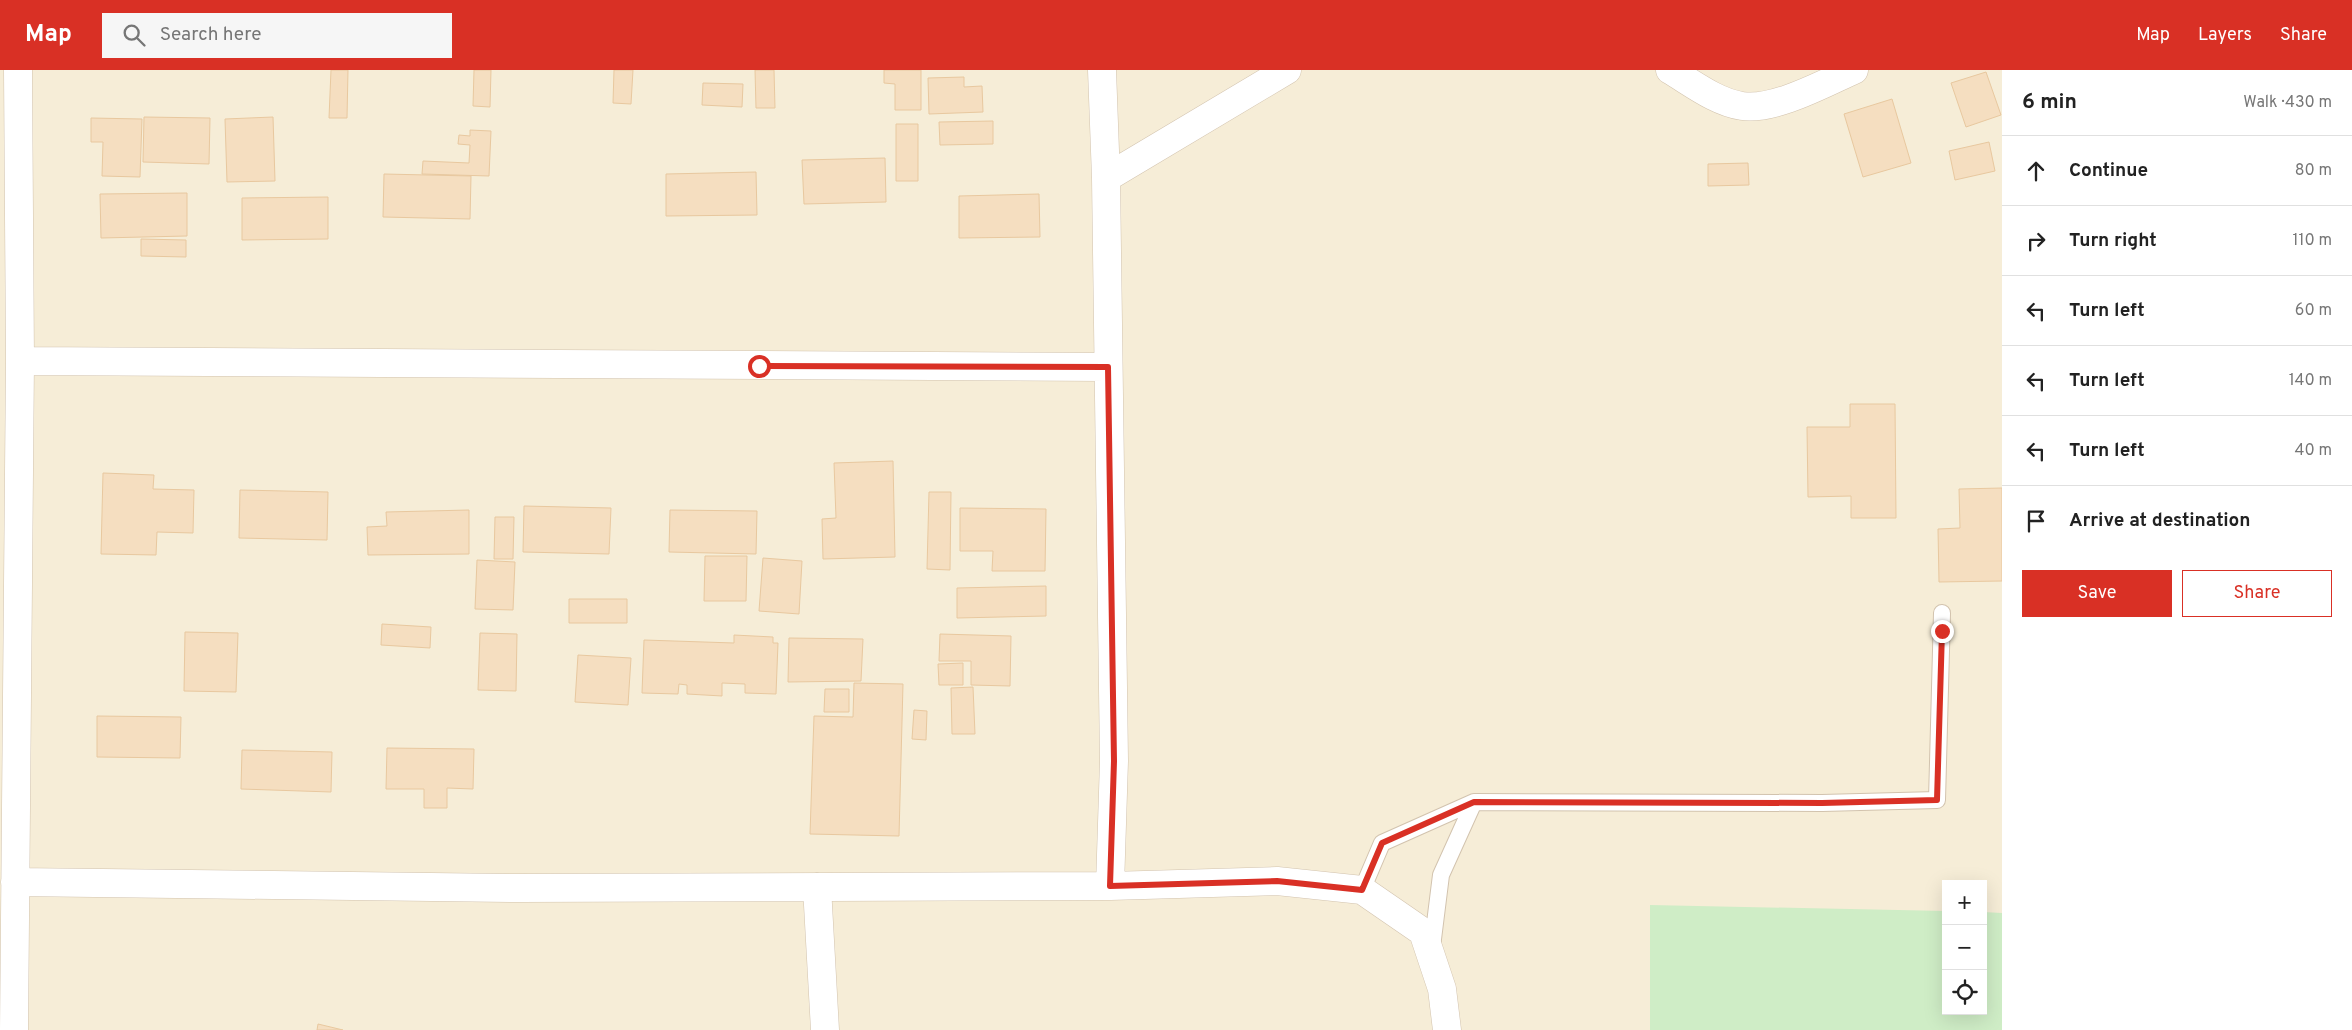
<!DOCTYPE html>
<meta charset="utf-8">
<style>
body{margin:0;font-family:Overpass,sans-serif;background:#f6f6f6;color:#222}
.controls{position:absolute;right:15px;bottom:15px;display:grid;overflow:hidden;border-radius:0px;box-shadow:0 5px 20px #0002}
.controls button{width:45px;height:45px;display:grid;place-items:center;padding:0;border:0;border-bottom:1px solid #e0e0e0;background:#fff;color:#222;font:25px sans-serif}
.stop{position:absolute;width:15px;height:15px;margin:-11px;border:4px solid #d93025;border-radius:50%;background:#fff}
.stop.end{background:#d93025;border-color:#fff;box-shadow:0 1px 5px #0008}
.list{margin:0;padding:0;list-style:none}
h2{display:flex;justify-content:space-between;align-items:center;height:65px;margin:0;padding:0 20px;font-size:21px}
h2 small{font-size:16px;font-weight:400;color:#767676}
.list li{display:grid;grid-template-columns:32px 1fr auto;gap:15px;align-items:center;box-sizing:border-box;height:70px;padding:0 20px;border-top:1px solid #e0e0e0}
.list b{display:block;font-size:19px;white-space:nowrap}
.list em{font-size:16px;font-style:normal;color:#767676}
.actions{display:flex;gap:10px;padding:15px 20px}
.actions a{flex:1;padding:11px 0;border:1px solid #d93025;border-radius:0px;text-align:center;font-size:18px;color:#d93025}
.actions .main{background:#d93025;color:#fff}
.icon{flex:none;width:28px;height:28px;fill:none;stroke:currentColor;stroke-width:2;stroke-linecap:round;stroke-linejoin:round}
.map{position:relative;flex:none;width:2002px;height:960px;overflow:hidden}
header{display:flex;align-items:center;gap:30px;box-sizing:border-box;height:70px;padding:0 25px;background:#d93025;color:#fff}
header strong{font-size:24px}
nav{display:flex;gap:28px;margin-inline-start:auto;font-size:18px}
.search{width:350px;height:45px;background:#f6f6f6;display:flex;align-items:center;gap:12px;box-sizing:border-box;padding:0 18px;border-radius:0px;color:#767676;font-size:19px}
main{display:flex}
aside{flex:1;background:#fff}
.map>svg:first-child{display:block}
</style>
<header>
<strong>Map</strong>
<div class="search"><svg class="icon" aria-label="search" viewBox="0 0 24 24"><circle cx="10" cy="10" r="6"/><path d="M15 15l6 6"/></svg>Search here</div>
<nav><a>Map</a><a>Layers</a><a>Share</a></nav>
</header>
<main>
<div class="map">
<svg width="2002" height="960" viewBox="0 0 2002 960">
<rect width="100%" height="100%" fill="#fef9ea"/>
<path fill="#f6edd7" fill-rule="evenodd" d="M0,0H2002V960H0ZM1946,814H1983V941H1946Z"/>
<path fill="#cfedc6" d="M1650,835L1946,841V941H1983V842L2002,843V960H1650Z"/>
<path fill="#f5dec0" stroke="#e8c89f" d="M331,0H348L347,48H329Z
M474,0H491L490,37L473,36Z
M614,0H633L631,34L613,33Z
M755,0H774L775,38H756Z
M884,0H921V40H895V14L884,13Z
M1986,2L2001,45L1966,57L1951,13Z
M964,7V17L982,16L983,42L929,44L928,8Z
M703,13L743,14L742,37L702,35Z
M1892,29L1911,93L1863,107L1844,44Z
M144,47L210,48L209,94L143,92Z
M273,47L275,111L227,112L225,49Z
M91,48L142,49L140,107L102,106L103,72H91Z
M993,51V74L940,75L939,52Z
M896,54H918V111H896Z
M470,60L491,61L489,106L422,104L423,91L469,93L470,75L458,74L459,65L470,66Z
M1989,72L1995,101L1955,110L1949,81Z
M885,88L886,132L804,134L802,90Z
M1748,93L1749,115L1708,116V94Z
M756,102L757,145L666,146V104Z
M384,104L471,106L470,149L383,147Z
M187,123V166L101,168L100,124Z
M1039,124L1040,167L959,168V126Z
M328,127V169L242,170V128Z
M141,169L186,170V187L141,186Z
M1850,334H1895L1896,448H1851V426L1808,427L1807,357H1850Z
M893,391L895,487L823,489L822,449L836,448L834,393Z
M103,403L154,405L153,419L194,420L193,463L157,462L156,485L101,484Z
M2002,418V511L1939,512L1938,459L1960,458L1959,419Z
M240,420L328,422L327,470L239,468Z
M929,422H951L950,500L927,499Z
M524,436L611,438L609,484L523,482Z
M960,438L1046,439L1045,501H992L993,481H960Z
M469,440V484L368,485L367,457L387,456L386,442Z
M670,440L757,441L756,484L669,482Z
M495,447H514L513,489H494Z
M705,486H747L746,531H704Z
M763,488L802,491L799,544L759,541Z
M477,490L515,492L513,540L475,539Z
M1046,516V546L957,548V518Z
M569,529H627V553H569Z
M382,554L431,557L430,578L381,575Z
M185,562L238,563L236,622L184,621Z
M480,563L517,564L516,621L478,620Z
M940,564L1011,566L1010,616L971,615V591H939Z
M734,565L773,567V573H778L776,624L745,623V614L722,613V626L687,624V615L679,614L678,624L642,623L644,570L734,573Z
M789,568L863,569L861,611L788,612Z
M578,585L631,588L628,635L575,632Z
M963,593V615H939L938,594Z
M854,613L903,614L899,766L810,764L814,646L853,647Z
M973,617L975,664H952L951,618Z
M825,619H849V642H824Z
M914,640L927,641L926,670L912,669Z
M97,646L181,647L180,688L97,687Z
M387,678L474,679L473,719L447,718V738H424V719H386Z
M242,680L332,682L331,722L241,719Z
M318,954L343,960H317Z"/>
<g fill="none" stroke-linecap="round" stroke-linejoin="round">
<defs>
<path id="lane" d="M1362,820L1382,773L1474,732L1822,733L1937,730L1942,543
M1432,877L1441,805L1474,732"/>
<path id="street" d="M1102,0L1106,108L1114,691L1110,816
M1670,0C1692,13 1716,32 1742,36C1774,41 1825,13 1854,0
M1106,108L1287,0
M20,291L1108,297
M15,812L518,818L1110,816L1277,811L1362,820L1423,862L1442,919L1447,960
M817,817L825,960
M14,960L20,291L18,0"/>
</defs>
<use href="#lane" stroke="#d2c3ae" stroke-width="18"/>
<use href="#street" stroke="#d2c3ae" stroke-width="29"/>
<use href="#lane" stroke="#fff" stroke-width="16"/>
<use href="#street" stroke="#fff" stroke-width="28"/>
</g>
<g fill="none" stroke-linecap="round" stroke-linejoin="round">
<path stroke="#d93025" stroke-width="6" d="M759,296L1108,297L1114,691L1110,816L1277,811L1362,820L1382,773L1474,732L1822,733L1937,730L1942,561"/>
</g>
</svg>
<div class="controls">
<button>+</button>
<button>−</button>
<button><svg class="icon" aria-label="locate" viewBox="0 0 24 24"><circle cx="12" cy="12" r="6"/><path d="M12 2v4M12 18v4M2 12h4M18 12h4"/></svg></button>
</div>
<div class="stop" style="left:759px;top:296px"></div>
<div class="stop end" style="left:1942px;top:561px"></div>
</div>
<aside>
<h2>6 min<small>Walk · 430 m</small></h2>
<ul class="list">
<li><svg class="icon" aria-label="ahead" viewBox="0 0 24 24"><path d="M12 20V5M6 11l6-6 6 6"/></svg><div><b>Continue</b></div><em>80 m</em></li>
<li><svg class="icon" aria-label="right" viewBox="0 0 24 24"><path d="M7 20v-9h11M14 6l5 5-5 5"/></svg><div><b>Turn right</b></div><em>110 m</em></li>
<li><svg class="icon" aria-label="left" viewBox="0 0 24 24"><path d="M17 20v-9H6M10 6l-5 5 5 5"/></svg><div><b>Turn left</b></div><em>60 m</em></li>
<li><svg class="icon" aria-label="left" viewBox="0 0 24 24"><path d="M17 20v-9H6M10 6l-5 5 5 5"/></svg><div><b>Turn left</b></div><em>140 m</em></li>
<li><svg class="icon" aria-label="left" viewBox="0 0 24 24"><path d="M17 20v-9H6M10 6l-5 5 5 5"/></svg><div><b>Turn left</b></div><em>40 m</em></li>
<li><svg class="icon" aria-label="arrive" viewBox="0 0 24 24"><path d="M6 21V4h12l-3 4 3 4H6"/></svg><div><b>Arrive at destination</b></div></li>
</ul>
<div class="actions"><a class="main">Save</a><a>Share</a></div>
</aside>
</main>
